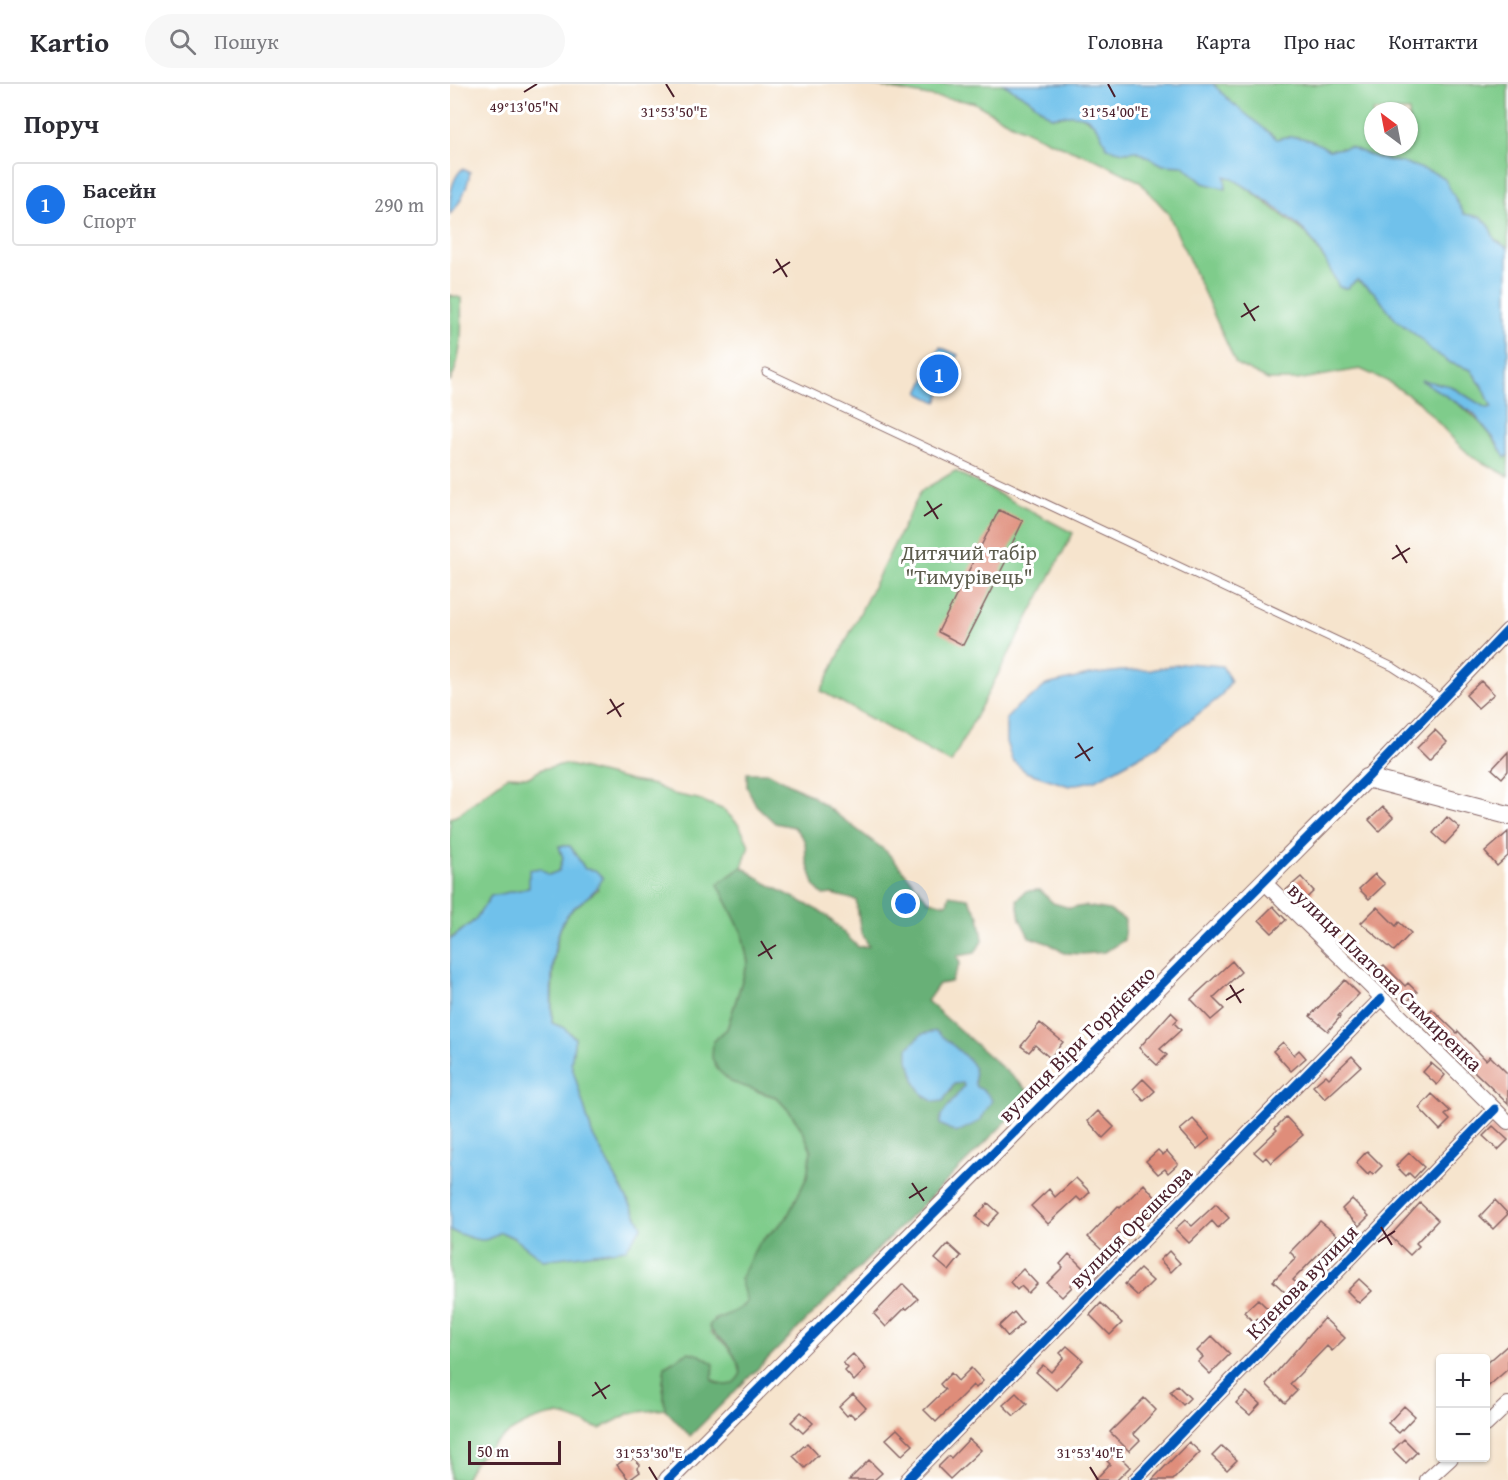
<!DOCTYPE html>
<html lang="uk">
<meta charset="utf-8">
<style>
body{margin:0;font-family:"Gentium Book Plus",serif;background:#f7f7f7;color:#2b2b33}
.controls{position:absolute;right:18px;bottom:18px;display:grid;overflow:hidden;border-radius:6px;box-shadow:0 2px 4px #0004}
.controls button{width:54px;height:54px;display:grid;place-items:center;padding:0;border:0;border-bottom:2px solid #e1e1e2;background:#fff;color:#2b2b33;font:30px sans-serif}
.compass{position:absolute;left:914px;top:18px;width:54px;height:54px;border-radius:50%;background:#fff;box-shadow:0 2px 4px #0004;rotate:328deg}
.scale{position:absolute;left:18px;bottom:15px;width:93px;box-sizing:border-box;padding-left:6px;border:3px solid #4a1f2b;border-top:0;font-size:16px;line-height:21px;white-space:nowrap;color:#4a1f2b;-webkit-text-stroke:4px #fff;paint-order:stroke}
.you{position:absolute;left:456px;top:820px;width:21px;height:21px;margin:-15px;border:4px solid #fff;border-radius:50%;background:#1a73e8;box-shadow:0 0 0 9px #1a73e833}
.badge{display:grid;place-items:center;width:39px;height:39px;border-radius:50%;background:#1a73e8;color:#fff;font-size:20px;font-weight:700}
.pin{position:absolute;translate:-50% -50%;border:3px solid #fff;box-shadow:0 2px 6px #0006}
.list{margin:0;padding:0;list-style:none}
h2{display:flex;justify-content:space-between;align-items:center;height:78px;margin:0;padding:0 24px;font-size:26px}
h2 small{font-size:20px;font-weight:400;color:#7c7c81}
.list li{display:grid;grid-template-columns:39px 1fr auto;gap:18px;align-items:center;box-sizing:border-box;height:84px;margin:0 12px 12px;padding:0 12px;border:2px solid #e1e1e2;border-radius:6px}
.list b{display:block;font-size:22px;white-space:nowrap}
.list p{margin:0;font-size:20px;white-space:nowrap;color:#7c7c81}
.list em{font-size:20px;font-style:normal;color:#7c7c81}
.icon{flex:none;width:33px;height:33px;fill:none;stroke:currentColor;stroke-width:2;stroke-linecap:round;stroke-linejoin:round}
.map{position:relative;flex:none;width:1058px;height:1396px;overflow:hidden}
header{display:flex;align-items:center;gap:36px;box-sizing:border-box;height:84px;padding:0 30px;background:#fff;border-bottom:2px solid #e1e1e2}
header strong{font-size:28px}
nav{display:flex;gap:33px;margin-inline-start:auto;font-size:21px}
.search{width:420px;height:54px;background:#f7f7f7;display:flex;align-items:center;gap:15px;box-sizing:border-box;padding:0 21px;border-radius:33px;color:#7c7c81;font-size:22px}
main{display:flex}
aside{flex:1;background:#fff}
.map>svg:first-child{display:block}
</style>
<header>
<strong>Kartio</strong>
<div class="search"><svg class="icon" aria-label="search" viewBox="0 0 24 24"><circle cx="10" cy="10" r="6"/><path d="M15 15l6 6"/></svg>Пошук</div>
<nav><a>Головна</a><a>Карта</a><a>Про нас</a><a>Контакти</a></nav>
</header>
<main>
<aside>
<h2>Поруч<small></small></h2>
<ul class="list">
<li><span class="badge">1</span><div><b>Басейн</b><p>Спорт</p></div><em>290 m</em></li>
</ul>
</aside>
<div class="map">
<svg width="1058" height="1396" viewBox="0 0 1058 1396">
<rect width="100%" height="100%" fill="#fff"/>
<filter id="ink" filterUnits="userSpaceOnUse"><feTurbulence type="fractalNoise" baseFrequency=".0167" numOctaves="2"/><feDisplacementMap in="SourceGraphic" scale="12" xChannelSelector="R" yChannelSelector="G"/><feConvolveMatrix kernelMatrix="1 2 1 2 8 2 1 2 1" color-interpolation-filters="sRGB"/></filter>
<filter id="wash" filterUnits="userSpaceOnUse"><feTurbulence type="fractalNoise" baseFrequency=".008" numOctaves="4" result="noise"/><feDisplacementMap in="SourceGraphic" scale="24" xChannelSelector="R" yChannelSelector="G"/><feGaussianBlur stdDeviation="1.35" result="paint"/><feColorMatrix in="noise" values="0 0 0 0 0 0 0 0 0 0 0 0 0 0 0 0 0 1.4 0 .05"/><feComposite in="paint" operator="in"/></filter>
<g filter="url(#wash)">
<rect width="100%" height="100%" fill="#f6e4cd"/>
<path fill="#7fcc8b" stroke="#64765b" stroke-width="1.5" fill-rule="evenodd" d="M415,0H553L579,15L601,33L629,30L649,43L674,68L687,67L713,81L734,82L753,99L775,104V92L785,95L857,150L877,179L889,203L897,204L907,196L924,208L945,235L971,255L980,265L1001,279L1021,286L1034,305L1042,324H1036L1000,302L973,297C1011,321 1032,333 1055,373L1058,371V392L1022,373L1006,358L969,318L937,297L910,285L847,296H818L786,280L718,129L689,97L645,75L598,57L556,37L523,18L484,13Z
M763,0H1058V164L1045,156L1038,140L1014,130L1008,120L958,80L927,74L900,63L879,66C863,56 846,49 827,55L780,18ZM923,27H959V63H923Z
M0,211L11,214C12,242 13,272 0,298Z
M505,387L623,449L501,679L371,607L471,407Z
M115,680L181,697L204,701L223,710L248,715L274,726L289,741L299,761L292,783L268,800L292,849L298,878L277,945L263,957L306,1007L326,1013L340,1028L353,1047L361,1066L357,1093L336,1135L308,1160L297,1217L289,1226L263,1236L261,1249C277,1260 286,1271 291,1289C276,1321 250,1282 238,1268L215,1282L213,1299L215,1325L180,1329L150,1345C140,1342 116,1330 106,1331C75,1334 26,1365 15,1396H0V1147L12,1149L25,1155L51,1148L64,1154L94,1176L192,1142L142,1050L121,979L125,953L114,944L102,939C102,913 101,854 116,833C122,824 139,813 148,805L120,762H109L113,774L109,787L99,791L79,804L41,812L25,836L0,855V734L6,732L58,692L79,693L92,685Z"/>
<path fill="#67b077" stroke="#586851" stroke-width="1.5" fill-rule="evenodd" d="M297,689H319L362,712L437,768L479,817L497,820L499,811L518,814L529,832L533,855L525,869L507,872L510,879L501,898L489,900L477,917L583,1011L240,1352L215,1325L213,1299L215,1282L238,1268L250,1271L264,1280L262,1296C274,1304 284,1303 291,1289C288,1278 284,1268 275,1259C269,1252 262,1251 259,1242C267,1230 285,1232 297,1218L290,1195L308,1160L336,1135L357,1093L361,1066L353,1047L340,1028L326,1013L281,998L268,986L262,974L263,957L277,945L298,878L292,849L268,800L292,783L316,799L375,830L408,863L419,862L411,848L406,816L382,810L373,811L365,803L356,775L355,757L344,743L325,739L306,721L297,703ZM463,987L524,996L526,1003L505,1017L514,1002L513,998L504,1000L500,1008L464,996Z
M590,806L603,819L620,824L635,822L659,826L675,836L674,856L655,868L633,870L614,869L600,860L579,853L570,835L567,816L576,807Z"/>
<path fill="#70c1eb" stroke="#5d708b" stroke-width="1.5" d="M553,0H763L781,18L827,55C846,49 863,56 879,66L900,63L927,74L958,80L987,90L994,94L1014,130L1031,133L1038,140L1045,156L1058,164V371L1055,374L1045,356L1023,329L971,296L1000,302L1036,324H1042L1034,305L1021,286L1001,279L980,265L971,255L945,235L924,208L907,196L897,204L889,203C880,185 871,167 858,151C847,138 790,96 775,92L776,105L753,99L734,82L713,81L687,67L674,68L657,64C645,32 635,27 601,33L579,15Z
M12,85L20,88C18,102 10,121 0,130C0,114 0,97 12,85Z
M490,263L508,271L487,318L469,309Z
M737,579L772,582L781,597L770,613L704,664L646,696L619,702L576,688L562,676L556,658V635L569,621L586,610L596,601L639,591L671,587L700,586Z
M109,762H120L135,785L145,786L153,794C143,814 123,820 115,834C100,859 101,909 102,939L114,944L125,954L121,979L142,1050L192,1142L176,1165L93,1176L64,1154L51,1148C47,1150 42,1154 38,1155C26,1159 12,1149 0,1147V856L25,836L41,812L79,804V786L90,784L99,791L109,787L113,774Z
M486,947C496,956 514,969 522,980C527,987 523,995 526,1003L535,1007L542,1016L530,1037L506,1049L490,1040L491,1032L514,1002L513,999L504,1000L493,1017L484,1018L474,1012L464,996L463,987L458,977V964L472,950Z"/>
<g id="blocks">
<path fill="#df8d7a" d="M549,426L573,437L559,466L561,467L513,561L488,548Z
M1031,597L1044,610L1028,624L1016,611Z
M985,646L997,658L979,676L967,664Z
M1058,668V687L1052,694L1042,685Z
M933,723L943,733L929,747L919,736Z
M997,733L1010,744L995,760L983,749Z
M1058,748V772L1047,782L1035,768Z
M925,790L935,800L919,815L909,805Z
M851,793L864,807L850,820L836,806Z
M823,822L836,836L822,849L809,836Z
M927,823L946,842L949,838L961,849L944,867L911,839Z
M782,877L791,888L763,914L774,925L761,936L741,915Z
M934,881L955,902L958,899L967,908L955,920L924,890Z
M895,896L909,910L888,932L890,933L878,947L860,932Z
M982,925L1007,949L1008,947L1036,976L1040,972L1058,990V1020L971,936Z
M721,928L728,935L724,939L731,946L710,965L717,971L707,981L689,964Z
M590,939L613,958L600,974L585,961L579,968L571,962Z
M833,958L844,971L849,966L856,974L841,987L823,967Z
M902,972L911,982L875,1015L863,1002L876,991L879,994Z
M981,979L995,991L987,1001L973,988Z
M693,995L705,1007L694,1017L683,1005Z
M982,1010L1000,1027L995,1031L1000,1036L990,1046L969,1024Z
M648,1027L664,1043L653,1054L638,1037Z
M836,1033L853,1051L821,1079L816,1073L813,1076L804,1068L827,1046L825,1044Z
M743,1035L760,1054L747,1065L730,1046Z
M1043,1042L1058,1056L1048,1066L1033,1052Z
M708,1066L713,1071L717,1067L728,1080L718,1089L715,1085L708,1090L696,1077Z
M917,1067L932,1082L923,1091L920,1088L918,1091L906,1079Z
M959,1069L974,1083L964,1094L959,1089L956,1092L946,1082Z
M626,1094L640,1108L631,1117L627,1113L598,1140L581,1122L599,1105L605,1113Z
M694,1100L706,1114L664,1155L666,1158L655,1169L638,1153L668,1122L670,1124Z
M902,1115L919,1132L909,1142L892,1125Z
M1045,1116L1058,1130L1043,1145L1030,1132Z
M538,1119L549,1129L537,1142L526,1133Z
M970,1119L988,1136L966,1159L969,1162L960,1171L940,1152Z
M766,1120L779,1134L768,1144L762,1137L739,1159L725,1145L735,1136L742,1142Z
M870,1137L887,1151L843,1196L847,1200L837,1210L823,1197L846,1174L840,1168Z
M498,1160L511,1172L499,1187L485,1175Z
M719,1167L730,1179L721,1188L710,1176Z
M619,1170L635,1186L620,1201L622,1203L612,1213L597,1199L613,1183L610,1180Z
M573,1185L587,1200L578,1209L571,1202L567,1206L560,1198Z
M690,1185L703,1197L688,1212L675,1200Z
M909,1195L922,1207L909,1219L897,1207Z
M453,1200L468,1215L457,1225L455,1224L436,1243L424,1230Z
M808,1215L822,1229L812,1239L807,1234L804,1238L794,1228Z
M651,1219L672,1239L660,1251L640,1231Z
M564,1228L573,1239L558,1253L549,1242Z
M874,1234L895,1254L882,1267L877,1262L840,1300L847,1307L835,1319L816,1300Z
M762,1252L780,1270L760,1290L748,1278L753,1273L747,1267Z
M1058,1261V1285L1035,1305V1281Z
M617,1262L633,1276L606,1306L586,1288L593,1281L601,1288L614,1273L610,1269Z
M403,1270L416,1285L404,1297L395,1287L398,1284L393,1279Z
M521,1284L533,1297L526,1304L523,1301L486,1338L474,1326L495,1306L490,1300L501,1289L508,1297Z
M727,1301L740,1314L733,1321L720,1308Z
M797,1308L810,1320L800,1331L786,1319Z
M566,1309L577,1320L564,1332L553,1321Z
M403,1310L416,1324L405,1334L400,1329L397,1332L389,1323Z
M694,1314L706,1326L683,1350L690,1356L679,1367L660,1348Z
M954,1322L965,1332L949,1349L938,1339Z
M351,1328L363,1339L353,1349L341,1338Z
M447,1345L463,1361L452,1371L436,1355Z
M519,1355L531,1366L500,1395L488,1383L499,1372L501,1374Z
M954,1355L967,1368L956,1379L943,1366Z
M739,1358L750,1368L723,1396H702Z
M357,1359L368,1371L355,1384L343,1372Z
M772,1362L787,1376L777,1386L762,1372Z
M665,1368L680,1383L667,1396H645L660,1380L657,1377Z
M178,1373L181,1376L184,1374L190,1381L187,1384L190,1388L179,1396L167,1381Z
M419,1376L432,1389L424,1396H399Z"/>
</g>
</g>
<g filter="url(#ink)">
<use href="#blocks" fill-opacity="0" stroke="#866464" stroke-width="1.5"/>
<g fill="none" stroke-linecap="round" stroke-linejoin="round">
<defs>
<path id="service" d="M316,288L943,583L992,615"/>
<path id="minor" d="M917,694L1058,546
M814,798L1058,1038
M1036,1341L1058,1320
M457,1396L931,915
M685,1396L1045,1025
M977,1396L1001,1374"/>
<path id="tertiary" d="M218,1396L917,694L1058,731"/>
</defs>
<use href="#service" stroke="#866464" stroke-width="9"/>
<use href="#minor" stroke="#866464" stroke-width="16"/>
<use href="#tertiary" stroke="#866464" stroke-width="20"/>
<use href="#service" stroke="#fff" stroke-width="7"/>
<use href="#minor" stroke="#fff" stroke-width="14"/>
<use href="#tertiary" stroke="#fff" stroke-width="18"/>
<defs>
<path id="cycleway" d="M218,1396L917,694L1058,546
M457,1396L931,915
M685,1396L1045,1025"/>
</defs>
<use href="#cycleway" stroke="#fff" stroke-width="13"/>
<use href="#cycleway" stroke="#0057b8" stroke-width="9"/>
</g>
</g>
<path fill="none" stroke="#4a1f2b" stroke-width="2" d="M216,0L224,13M658,0L665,13M74,8L87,0M326,175L337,193M323,189L340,178M794,219L805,237M791,233L809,222M477,417L488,435M474,432L492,420M946,461L957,479M942,475L960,464M160,615L171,633M157,630L174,619M628,659L640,677M625,674L643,663M311,857L322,875M308,872L326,861M780,901L791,919M776,916L794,905M462,1099L474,1117M459,1114L477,1103M931,1143L942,1161M928,1158L945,1147M145,1298L156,1315M142,1312L160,1301M199,1383L207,1396M640,1383L648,1396"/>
<g text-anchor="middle" stroke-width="6" stroke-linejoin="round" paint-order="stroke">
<g font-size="21" fill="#5d5c4d" stroke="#fff">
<text x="519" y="476">Дитячий табір<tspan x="519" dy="24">"Тимурівець"</tspan></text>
</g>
<g font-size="21" fill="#4a1f2b" stroke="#fff">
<text transform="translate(935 893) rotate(44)" y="7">вулиця Платона Симиренка</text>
<text transform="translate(627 960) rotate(-45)" y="7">вулиця Віри Гордієнко</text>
<text transform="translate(681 1143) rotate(-45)" y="7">вулиця Орєшкова</text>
<text transform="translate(852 1198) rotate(-46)" y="7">Кленова вулиця</text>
</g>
</g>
<g font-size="15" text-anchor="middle" fill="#4a1f2b" stroke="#fff" stroke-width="6" stroke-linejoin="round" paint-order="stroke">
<text x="74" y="28">49°13'05"N</text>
<text x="224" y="33">31°53'50"E</text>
<text x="665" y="33">31°54'00"E</text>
<text x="199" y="1374">31°53'30"E</text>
<text x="640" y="1374">31°53'40"E</text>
</g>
</svg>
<div class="controls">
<button>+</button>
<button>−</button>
</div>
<svg class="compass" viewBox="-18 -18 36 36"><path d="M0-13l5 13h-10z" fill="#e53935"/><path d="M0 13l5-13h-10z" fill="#7c7c81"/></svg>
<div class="scale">50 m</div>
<div class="you"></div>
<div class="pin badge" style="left:489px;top:290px">1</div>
</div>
</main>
